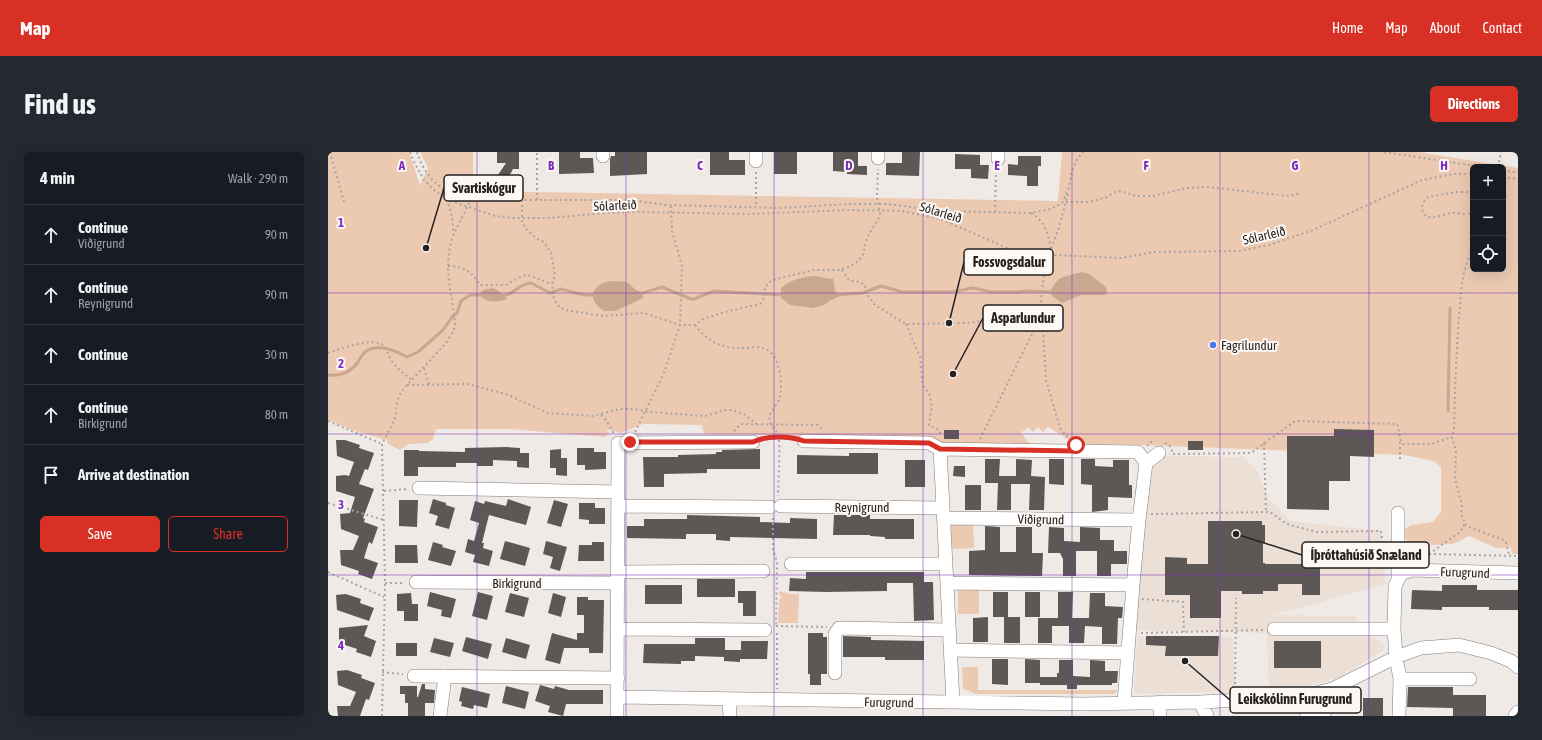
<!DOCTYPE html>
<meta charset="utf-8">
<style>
body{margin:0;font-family:"Asap Condensed",sans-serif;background:#242831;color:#f1f3f6}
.controls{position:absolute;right:12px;top:12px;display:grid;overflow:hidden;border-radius:6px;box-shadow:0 4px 16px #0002}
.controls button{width:36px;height:36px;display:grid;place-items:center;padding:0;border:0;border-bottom:1px solid #363941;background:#171b24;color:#f1f3f6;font:20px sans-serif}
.stop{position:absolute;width:12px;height:12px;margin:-9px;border:3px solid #d93025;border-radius:50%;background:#fff}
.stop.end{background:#d93025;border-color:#fff;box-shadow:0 1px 4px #0008}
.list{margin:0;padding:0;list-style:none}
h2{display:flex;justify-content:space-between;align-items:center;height:52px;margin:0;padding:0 16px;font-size:17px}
h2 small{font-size:13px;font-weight:400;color:#9ea1a6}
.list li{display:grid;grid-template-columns:26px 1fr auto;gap:12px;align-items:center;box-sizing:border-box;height:60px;padding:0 16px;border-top:1px solid #363941}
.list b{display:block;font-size:15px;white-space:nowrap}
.list p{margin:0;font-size:13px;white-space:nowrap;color:#9ea1a6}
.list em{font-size:13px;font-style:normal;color:#9ea1a6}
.actions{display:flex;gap:8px;padding:12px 16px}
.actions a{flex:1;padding:9px 0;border:1px solid #d93025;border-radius:6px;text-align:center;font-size:14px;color:#d93025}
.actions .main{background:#d93025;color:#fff}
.icon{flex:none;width:22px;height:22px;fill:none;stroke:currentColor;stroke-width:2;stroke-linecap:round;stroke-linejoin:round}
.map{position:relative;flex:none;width:1190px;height:564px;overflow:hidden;border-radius:6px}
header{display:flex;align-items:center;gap:24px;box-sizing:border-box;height:56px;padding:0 20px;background:#d93025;color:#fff}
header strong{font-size:19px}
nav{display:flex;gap:22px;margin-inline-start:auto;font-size:14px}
.intro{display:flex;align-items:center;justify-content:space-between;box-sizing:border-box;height:96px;padding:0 24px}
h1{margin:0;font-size:28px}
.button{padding:10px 18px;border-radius:6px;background:#d93025;color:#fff;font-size:14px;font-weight:700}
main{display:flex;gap:24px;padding:0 24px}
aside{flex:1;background:#171b24;border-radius:6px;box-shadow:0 4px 16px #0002}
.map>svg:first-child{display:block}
</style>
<header>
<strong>Map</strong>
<nav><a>Home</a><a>Map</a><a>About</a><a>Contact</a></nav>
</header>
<div class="intro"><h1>Find us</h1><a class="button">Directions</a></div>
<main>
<aside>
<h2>4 min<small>Walk · 290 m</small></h2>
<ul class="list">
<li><svg class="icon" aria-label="ahead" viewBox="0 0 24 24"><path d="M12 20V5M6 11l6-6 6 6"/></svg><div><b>Continue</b><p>Víðigrund</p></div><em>90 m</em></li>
<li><svg class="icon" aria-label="ahead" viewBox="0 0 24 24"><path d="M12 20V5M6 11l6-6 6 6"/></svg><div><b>Continue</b><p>Reynigrund</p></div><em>90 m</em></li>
<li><svg class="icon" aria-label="ahead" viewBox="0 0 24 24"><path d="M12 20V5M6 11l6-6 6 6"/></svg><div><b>Continue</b></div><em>30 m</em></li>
<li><svg class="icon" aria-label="ahead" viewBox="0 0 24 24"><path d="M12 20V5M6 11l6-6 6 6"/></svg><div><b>Continue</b><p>Birkigrund</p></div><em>80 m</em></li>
<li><svg class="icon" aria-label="arrive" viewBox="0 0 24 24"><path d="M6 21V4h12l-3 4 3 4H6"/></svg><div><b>Arrive at destination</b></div></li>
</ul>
<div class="actions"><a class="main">Save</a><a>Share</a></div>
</aside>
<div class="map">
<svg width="1190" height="564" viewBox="0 0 1190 564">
<rect width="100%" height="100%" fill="#f0eae7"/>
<path fill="#ecdfd6" d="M824,304L915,305L929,319L941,347L962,369L1053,379L1058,432L945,463L1028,464V474L1056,493L1054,499L1010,526L963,539H941L939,481L807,478L817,369Z
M809,484L905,485L907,534L899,540L806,542Z"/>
<path fill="#ecc9b1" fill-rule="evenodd" d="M0,0H81L92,33L100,16L92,0H145V39L730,49L734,0H1090L1190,16V402H1184L1183,395L1168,396L1141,384L1125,392L1082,394L1077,386V377L1083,373L1105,370L1113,360V315L1106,309L1076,303L814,293L748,292L720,275L715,280L710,275L705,280L700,275L696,279L692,280L702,292L648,298L485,284L376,282L374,273L315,272L292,281L278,277L281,281L277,285L181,277H108L105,287L100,291L81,292L72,298L60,292L59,288L27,279L0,268ZM1145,15H1175V117H1145Z
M645,372L646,396L624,397L623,373Z
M630,438H651V462H630Z
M452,439L462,442H471L470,471H450L451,448L454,445L451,442Z
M634,515H650V538H790L786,542H647L642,539L635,537Z"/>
<path fill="#caa78f" d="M754,120L761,122L778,135L779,141L777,143H753L734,151L724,144L723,137C726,134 726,132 729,129C735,123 746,123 754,120Z
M486,124L503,127L505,126L507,139L511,143L510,145L503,148L496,153L485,156L462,153L453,146V136C462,128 474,125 486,124Z
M281,129C287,130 294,128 300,131C303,133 305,136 308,138C313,140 315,139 315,146L287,159H276C259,148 262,134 281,129Z
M166,136L177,144L179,147C170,150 157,152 152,142L155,138Z"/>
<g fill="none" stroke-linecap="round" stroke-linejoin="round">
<path stroke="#caa78f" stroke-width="3" d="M312,142L334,135L363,147H366L386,139L455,143
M508,143L535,141L553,134L574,140H624L645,136L663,140H689L700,139L727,140
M173,144C186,144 189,132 203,131L222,141L233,137L256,143H267
M0,223C13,224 22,221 30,210C32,207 34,203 37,200C49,191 68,199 79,205L90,200L115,178L124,165L129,161L133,149L142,143H156
M1120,259L1122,156"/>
</g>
<path fill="#5d5855" d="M169,0H191V17H185L179,28L170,23L178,11H169Z
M231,0H252V6H265L266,21L231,22Z
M287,0H319V22L282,24V7L283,4H287Z
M382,0H401V8H417V23H382Z
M446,0H469V22H446Z
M505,0H530V14H539V23L519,22V20L505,19Z
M574,0H592L591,24L558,23V11H574Z
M627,2L652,3V13H661L660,27L643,26V17H627Z
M690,4H713V14H710V34H699V24L680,23V12L690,13Z
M1006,277L1046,278V305L1022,304V329H1001V358L959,357V284H1006Z
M616,278H631V287H616Z
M8,288H17L32,293L31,296L46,301L40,318L37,317L31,332L46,337L35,366L37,367L36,370L50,375L44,392L41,390L36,406L50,411L44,427L30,422L31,419L13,413L12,398H25L31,384L13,377L12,362L22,361L27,345L8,339V324L17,323L21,324L26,310L9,304Z
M860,289H875V298H860Z
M178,295L192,296V301H201V316L189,315V309L165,308V314H149V311H128V315H90V324H76V298H91V299L137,300V296Z
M249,296H266V300H278V317L257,318V313H249Z
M233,297V306H239V324L228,323V316H222V298Z
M432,297V317H379V321L336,322V335H316L315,305H350V303L388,302V300H394V298Z
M521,301H550V322H469V303L521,304Z
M657,307H672L671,324H688V307L704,308L703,324L717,325L716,358H701L702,332H683V358H669L670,331H657Z
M721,307H736V333L721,332Z
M753,307H767V314L785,315V308H801V333H804V346L780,345V358L764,360V333L753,332Z
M577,308H597V335H577Z
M626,314H637V325L625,324Z
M637,333H653V358H637Z
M105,347L118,351V353L127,356L121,377L107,373L110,364L101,361Z
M180,347L203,355L198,373L161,363L154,391H156L155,396L165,399L161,414L145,410L147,403L137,400L140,387L146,389L151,371L142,368L147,349L156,352L157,349L178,354Z
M71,348H90L89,375L71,374Z
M226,348L240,352L233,375L219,371Z
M251,351H267V356H277V372H261V368L251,367Z
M359,363L432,365V370L462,371V366L489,367V387L402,385V389L388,388V382H358V387L299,386V374H316V367H359Z
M506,363H542V367H586V387H557V385L542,384V383H505Z
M880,369H934V373H937V391H935V411H937V412H992V443H974V432H950V439H935V442H914V439H893V466H862V443H837V405L859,406V412H880Z
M657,374L672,375V400H688V375H704V401H715L714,424L641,423V399L657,398Z
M721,375L736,376V389L752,390V375L772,376V388H786V399H799V412H783V424H769V399H748V424H735V407L732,401H720Z
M177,389L202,396L197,414L172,407Z
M218,389L239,395L232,419L222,416L225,405L215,402Z
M105,390L115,393L114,395L128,399L123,414L100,408Z
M264,390H276V409H250L251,393H264Z
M67,393H89L90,411H67Z
M478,420H596V430H605L606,468L586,469L585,431H559V439L498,440L461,439L462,426L478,427Z
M369,427H407V445H369Z
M317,433H354V452H317Z
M1114,433H1149V438H1190V458H1161V455H1114V458L1083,457L1084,438L1114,439Z
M410,439H428V464H415V451H410Z
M102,440L128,447L123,466L113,464L114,458L99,454Z
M150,440L165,444L159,468L144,464Z
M665,440H680V465H665Z
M697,440H712V465H697Z
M730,440H745L744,466H761L762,441H777V454L795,455L794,466H790L789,492H774V475L757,474L756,491H741V474H724V491H710V466H730Z
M83,441L84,452H90V469H76V459H69V442Z
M182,441L201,446L196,465L177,460Z
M225,441L238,445L233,465L220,461Z
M18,442L33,447L32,451L46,456L41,469L9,458L8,443Z
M249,445H260V448H276L275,501H261V496H236L232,512L217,508L224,481L249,488V481H256V463H249Z
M660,465V490H645V466Z
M676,465H692V491H676Z
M40,473L36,484L48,489L43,505L28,500L29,497L11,491V476Z
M480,481H495V485H499V522H493V533H482V522H480Z
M515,484L543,485V488L596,489V508H557V505H515Z
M818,484H891L890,504H837L838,494L818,493Z
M138,485L164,492L160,507L134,499Z
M106,486L126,491L122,505L102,500Z
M178,486L202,493L198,507L174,500Z
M367,486H397V500V498H413V489H440L439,507H412V510L396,509V505L367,504V509H353V512L315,511L316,492H367Z
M946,489H993V516H946Z
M68,491H89V504H68Z
M664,507H680V533L664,532Z
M697,507L712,508V531H697Z
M731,508H745V524L762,525V508L777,509V519H790L789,531H784V533H749V537H739V533H712V525H729V521H731Z
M19,518L34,523L33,526L47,531L41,548L38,547L32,564H10L9,554H22L28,540L10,533L9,519Z
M94,532H97V537L107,538L106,551H97V564H80V551H77V542H72V534H89V545H90Z
M212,533L226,537L227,534L241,538H275V552H238L235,564L220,560L222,554L207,549Z
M178,534L201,540L197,557L174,551Z
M134,535L162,542L159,556L146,553L145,557L133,554L134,550L131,549Z
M1080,535H1125V543H1158V564H1125V556L1079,555Z
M1035,546H1055V564H1035Z"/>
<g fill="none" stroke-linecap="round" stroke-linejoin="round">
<defs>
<path id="minor" d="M428,0V9
M275,4V0
M550,6V0
M670,7V0
M476,289L601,291L612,297L810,300L818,311
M612,297L625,550
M91,336L289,340
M290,354L442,355
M453,354L615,356
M615,366L811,368
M463,412H618
M291,420L435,419
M1070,427V361
M88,430L289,431
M619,431L805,433L796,551
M805,433L811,368L818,311L831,301
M289,477L437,478
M946,477H1066
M622,498L798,501
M507,521V482L511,476L621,478
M86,524L290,526
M1072,527H1142
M290,545L755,552L872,550L955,546L972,545L1004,537L1068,505L1093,496L1131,493L1163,501L1183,509L1190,515
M401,547L402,564
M832,550V564
M872,550L879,564
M112,564L117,524
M289,564L290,291L425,290
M979,564C1001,563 1002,556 1004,537
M1071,564L1072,527L1068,505L1066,477L1067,434L1073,422L1084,418L1190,421
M1187,564L1190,560"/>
</defs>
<use href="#minor" stroke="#827c79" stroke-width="14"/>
<path stroke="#aaa5a2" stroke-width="2" stroke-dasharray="2 3" stroke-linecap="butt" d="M2,0L16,50
M82,0L86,10L96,28L107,39L126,50L167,64L184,66H220L278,61L310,60L420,62L522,58L573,59L613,67L688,100L704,102L793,106L826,100L911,99L941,93L985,78L1094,28L1125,22H1145
M89,0C97,26 115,42 142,48H304L336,53L451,56L522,52H560L613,59L702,61L723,57L735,50L741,35L744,20L748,9L755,0
M1056,0L1154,15
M1170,15L1173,0
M1175,18L1190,21
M428,20V55
M1175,25L1190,27
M115,38C121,54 126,66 125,82
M1145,40H1128L1100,45C1097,48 1094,51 1094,56C1096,73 1115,62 1124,61C1133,60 1138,66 1145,58
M740,42L731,75L717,114L713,148L718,228L732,276L742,288
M194,48V69L197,76L209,87L216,90L223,101L227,123L224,132L226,146L229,153L236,158L276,164L316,161L352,173H367L375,167L397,160L432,152L436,146L437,135L444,128L486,118H511L523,114L530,109L535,103L539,85L550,68L552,61L549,45L550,17
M209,48V0
M738,50H762L779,45L787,40L792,39L808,44H825L858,36L880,35L961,44L972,41
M667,60L668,18
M703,61C717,69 721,83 723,98
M120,114C136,114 144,120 152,133H178L194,124L200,123L224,132
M514,118L520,127L523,129H528L536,132L540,144L547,153L578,172L639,171L713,160
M578,172L592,205L595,234L601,241L604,254L601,273L612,279V284
M367,173C381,191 394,197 417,196C423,196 430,194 435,196C452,201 455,231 452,245C450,254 439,260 442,270C444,275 448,278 450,283C453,291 450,333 450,344
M0,201C12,197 48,183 57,195C59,197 60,203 62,206C67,215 76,222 84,228
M96,216L101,233
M79,233L139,232L178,242L220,261L264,264L292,257H305L323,260L377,264L397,258H404L416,262L430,273
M273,263L278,268L286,282
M0,269L54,292
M406,279L413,272L490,273L495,278
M307,280L336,221L352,173L354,114L344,79L343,53
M436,286L465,287
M652,287L713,164
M837,291L840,292L844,297V302
M936,291L938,360
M819,294L822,290H827
M845,302L923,301L967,269L1069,272C1072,278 1070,286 1075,292H1103L1124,285
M1072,307V290
M56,339L80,337
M0,351L56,368
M823,362L942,360L959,372L988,380L1053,379L1056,404L1059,403
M445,366V397L449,410L448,475
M1137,372L1141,375L1173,387L1178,390L1181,403
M1081,402H1101L1132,380L1137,371L1133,362L1134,353L1127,327L1128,299L1124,285L1126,277C1127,240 1128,203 1131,166C1133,142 1133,119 1145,97
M1101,402L1190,404
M0,420L56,445
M57,431H77
M814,447L855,450L856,480
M448,474L499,475
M449,481V537
M813,481L935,478
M54,520L75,522
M907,537L908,446
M54,564L57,431L54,292L67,267L69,250L71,244L79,233L119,190L126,178L127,171C124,143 115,115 124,87C129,73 137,62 142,48"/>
<use href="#minor" stroke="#fff" stroke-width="13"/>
</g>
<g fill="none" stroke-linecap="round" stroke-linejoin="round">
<path stroke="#d93025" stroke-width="5" d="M302,290H425C439,283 462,284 476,289L601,291L612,297L748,299V293"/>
</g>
<path fill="none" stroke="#7b2cbf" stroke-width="1" stroke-opacity="0.55" d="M149,0V564M298,0V564M446,0V564M595,0V564M744,0V564M892,0V564M1041,0V564M0,141H1190M0,282H1190M0,423H1190"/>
<circle fill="#4c77ea" stroke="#fef8f4" stroke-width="1.5" cx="885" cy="193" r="4"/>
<g text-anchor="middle" stroke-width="4" stroke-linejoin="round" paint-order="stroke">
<g font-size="13" fill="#252221" stroke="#fef8f4">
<text transform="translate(287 53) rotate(-3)" y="5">Sólarleið</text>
<text transform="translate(613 60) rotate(17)" y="5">Sólarleið</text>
<text transform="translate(936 83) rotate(-13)" y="5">Sólarleið</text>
<text x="534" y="360">Reynigrund</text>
<text transform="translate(713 367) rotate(1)" y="5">Víðigrund</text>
<text transform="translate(1137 420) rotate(2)" y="5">Furugrund</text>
<text x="189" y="436">Birkigrund</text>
<text transform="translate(561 550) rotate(1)" y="5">Furugrund</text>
</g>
<g font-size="13" fill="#252221" stroke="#fef8f4" text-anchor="start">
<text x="893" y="198">Fagrilundur</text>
</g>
</g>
<g font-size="13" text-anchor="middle" font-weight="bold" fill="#7b2cbf" stroke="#fef8f4" stroke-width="4" stroke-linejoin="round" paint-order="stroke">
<text x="74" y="18">A</text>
<text x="223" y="18">B</text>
<text x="372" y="18">C</text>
<text x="521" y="18">D</text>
<text x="669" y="18">E</text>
<text x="818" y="18">F</text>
<text x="967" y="18">G</text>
<text x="1116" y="18">H</text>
<text x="13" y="75">1</text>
<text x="13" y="216">2</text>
<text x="13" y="357">3</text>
<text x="13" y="498">4</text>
</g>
<path fill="none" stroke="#252221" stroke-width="1.5" d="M98 96L116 36M621 171L636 110M625 222L655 166M908 382L974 403M857 509L902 548"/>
<g fill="#252221" stroke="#fef8f4" stroke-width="1.5">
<circle cx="98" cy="96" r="4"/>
<circle cx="621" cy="171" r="4"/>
<circle cx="625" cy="222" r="4"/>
<circle cx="908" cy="382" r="4"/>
<circle cx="857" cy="509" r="4"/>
</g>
<g fill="#fef8f4" stroke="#252221" stroke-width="1.5">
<rect x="116" y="23" width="79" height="26" rx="4"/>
<rect x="636" y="97" width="89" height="26" rx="4"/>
<rect x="655" y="153" width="80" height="26" rx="4"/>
<rect x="974" y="390" width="127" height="26" rx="4"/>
<rect x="902" y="535" width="131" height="26" rx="4"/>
</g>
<g font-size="14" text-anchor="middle" font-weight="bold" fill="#252221">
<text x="156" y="41">Svartiskógur</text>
<text x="681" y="115">Fossvogsdalur</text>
<text x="695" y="171">Asparlundur</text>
<text x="1038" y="408">Íþróttahúsið Snæland</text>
<text x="967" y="552">Leikskólinn Furugrund</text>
</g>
</svg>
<div class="controls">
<button>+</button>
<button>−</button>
<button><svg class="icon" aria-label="locate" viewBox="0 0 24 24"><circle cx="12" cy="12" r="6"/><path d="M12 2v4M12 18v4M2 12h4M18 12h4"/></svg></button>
</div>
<div class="stop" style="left:748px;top:293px"></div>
<div class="stop end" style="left:302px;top:290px"></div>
</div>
</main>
